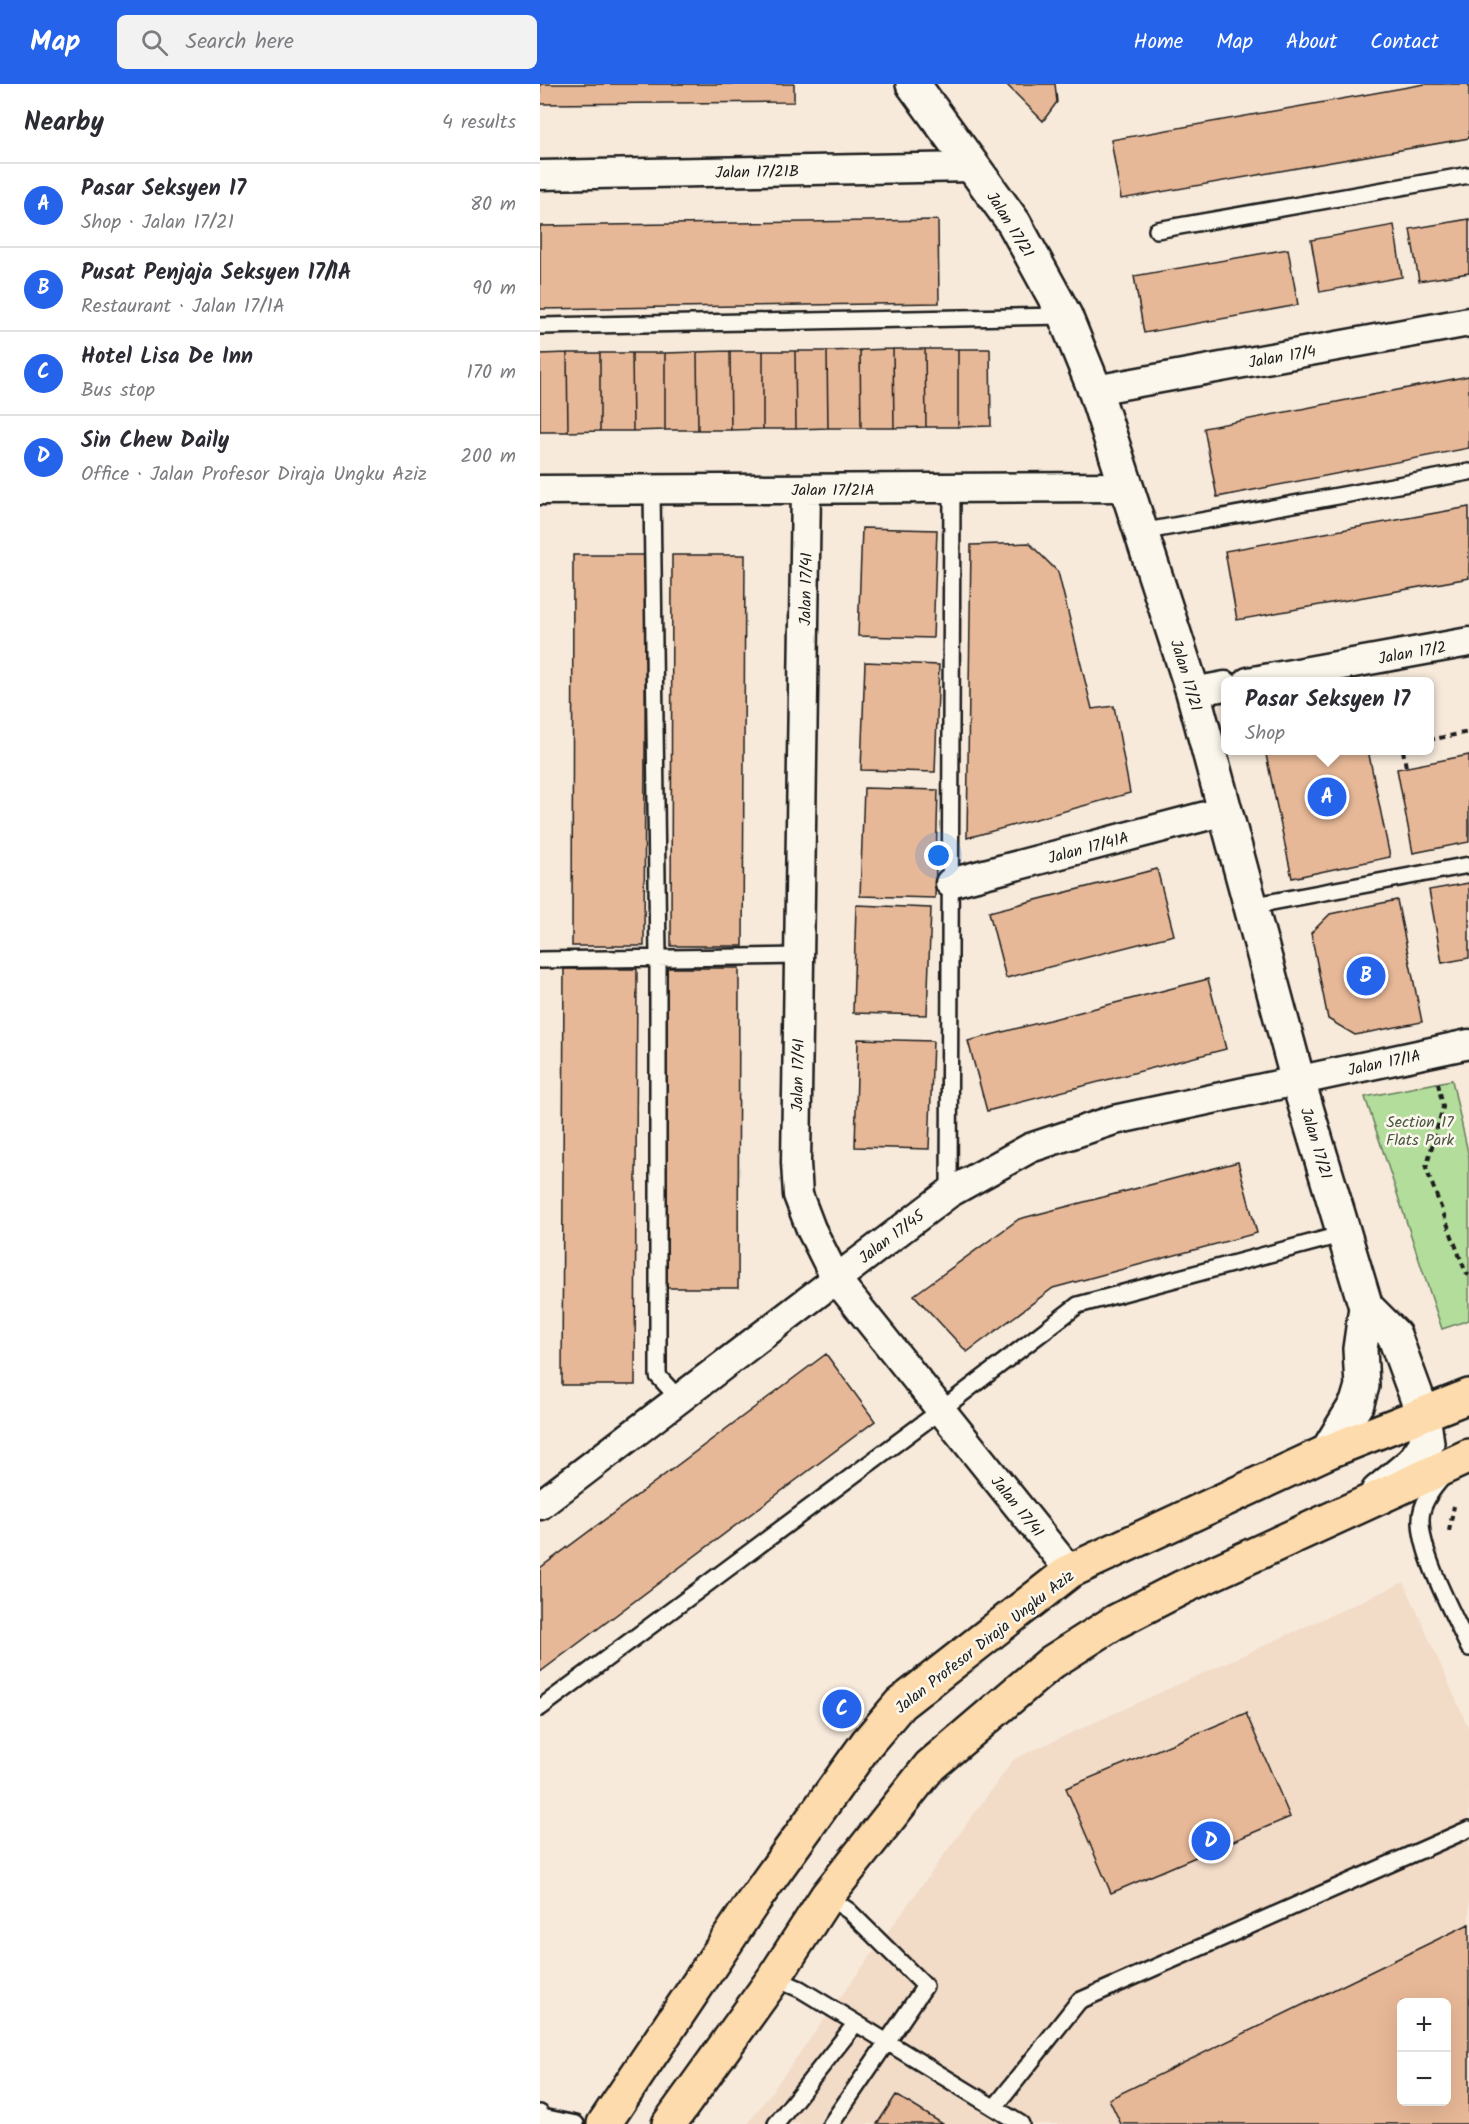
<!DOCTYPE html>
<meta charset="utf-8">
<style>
body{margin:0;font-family:Kalam,sans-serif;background:#f2f2f3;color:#2b2b33}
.controls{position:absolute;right:18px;bottom:18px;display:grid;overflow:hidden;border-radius:9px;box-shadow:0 6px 24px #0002}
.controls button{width:54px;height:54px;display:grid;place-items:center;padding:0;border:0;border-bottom:2px solid #e1e1e2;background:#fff;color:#2b2b33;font:30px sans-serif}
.you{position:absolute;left:399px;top:772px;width:21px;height:21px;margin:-15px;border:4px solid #fff;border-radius:50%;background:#1a73e8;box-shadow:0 0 0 9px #1a73e833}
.badge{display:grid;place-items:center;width:39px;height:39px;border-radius:50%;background:#2563eb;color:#fff;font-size:20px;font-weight:700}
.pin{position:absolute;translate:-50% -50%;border:3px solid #fff;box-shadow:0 2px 6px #0006}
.popup{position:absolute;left:681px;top:593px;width:213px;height:78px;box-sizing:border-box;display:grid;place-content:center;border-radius:9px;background:#fff;filter:drop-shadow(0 2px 4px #0005);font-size:20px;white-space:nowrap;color:#7c7c81}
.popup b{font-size:22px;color:#2b2b33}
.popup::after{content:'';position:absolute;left:50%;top:100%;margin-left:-12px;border:12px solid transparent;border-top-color:#fff}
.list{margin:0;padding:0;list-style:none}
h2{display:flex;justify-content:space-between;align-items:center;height:78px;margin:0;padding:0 24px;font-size:26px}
h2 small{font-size:20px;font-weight:400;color:#7c7c81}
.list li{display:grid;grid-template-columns:39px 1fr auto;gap:18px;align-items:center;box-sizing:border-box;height:84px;padding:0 24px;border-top:2px solid #e1e1e2}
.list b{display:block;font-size:22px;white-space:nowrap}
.list p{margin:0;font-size:20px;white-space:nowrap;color:#7c7c81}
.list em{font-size:20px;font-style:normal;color:#7c7c81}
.icon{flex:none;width:33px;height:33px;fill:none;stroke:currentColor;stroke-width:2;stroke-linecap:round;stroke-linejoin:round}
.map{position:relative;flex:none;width:929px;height:2040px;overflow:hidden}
header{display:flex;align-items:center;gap:36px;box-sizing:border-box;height:84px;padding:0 30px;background:#2563eb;color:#fff}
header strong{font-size:28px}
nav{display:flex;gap:33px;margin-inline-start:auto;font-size:21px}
.search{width:420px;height:54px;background:#f2f2f3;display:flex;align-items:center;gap:15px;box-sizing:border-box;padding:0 21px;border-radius:9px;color:#7c7c81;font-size:22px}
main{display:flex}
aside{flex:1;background:#fff}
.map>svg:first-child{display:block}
</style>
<header>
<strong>Map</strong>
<div class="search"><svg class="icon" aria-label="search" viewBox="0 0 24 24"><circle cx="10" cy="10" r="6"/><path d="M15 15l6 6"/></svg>Search here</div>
<nav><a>Home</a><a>Map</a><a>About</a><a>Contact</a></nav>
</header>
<main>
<aside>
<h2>Nearby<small>4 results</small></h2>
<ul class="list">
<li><span class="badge">A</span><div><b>Pasar Seksyen 17</b><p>Shop · Jalan 17/21</p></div><em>80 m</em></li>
<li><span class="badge">B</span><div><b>Pusat Penjaja Seksyen 17/1A</b><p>Restaurant · Jalan 17/1A</p></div><em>90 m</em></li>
<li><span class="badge">C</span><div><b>Hotel Lisa De Inn</b><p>Bus stop</p></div><em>170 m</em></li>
<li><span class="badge">D</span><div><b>Sin Chew Daily</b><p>Office · Jalan Profesor Diraja Ungku Aziz</p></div><em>200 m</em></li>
</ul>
</aside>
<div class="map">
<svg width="929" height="2040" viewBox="0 0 929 2040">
<rect width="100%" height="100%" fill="#f7eadb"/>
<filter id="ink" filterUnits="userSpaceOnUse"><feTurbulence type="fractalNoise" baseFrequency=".0167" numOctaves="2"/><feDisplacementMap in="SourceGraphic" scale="12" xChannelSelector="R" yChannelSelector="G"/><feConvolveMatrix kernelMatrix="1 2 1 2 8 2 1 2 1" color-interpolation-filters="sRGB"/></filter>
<g filter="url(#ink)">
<path fill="#f2dbc7" d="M864,1498L929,1645V1840L569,2016L581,2040H208L474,1675Z"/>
<path fill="#b2dd9b" stroke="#677c5c" stroke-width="1.5" d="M912,996L929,1073V1236L902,1245L825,1013Z"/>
<path fill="#e7b897" stroke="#1c1c1c" stroke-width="1.5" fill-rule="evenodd" d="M0,0H254V18L0,20Z
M466,0H515L517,18L503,37Z
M885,0H929V54L581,115L571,56Z
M929,135V189L879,197L870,145Z
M398,136L399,219L0,225V142Z
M854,141L862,193L780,208L771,156Z
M748,165L758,221L604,249L594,192Z
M353,265L354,344H321L320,266Z
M353,265H385L386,343L354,344Z
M385,265H418V343H386Z
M418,265H450L451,342L418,343Z
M320,266L321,344H288L287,267Z
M190,267L191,346H158L157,268Z
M190,267H223V345L191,346Z
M223,267H255L256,345H223Z
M255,267H287L288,344L256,345Z
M157,268L158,346H125V269Z
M27,269L28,348H0V270Z
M27,269H60V347L28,348Z
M60,269H92L93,347H60Z
M92,269H125V346L93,347Z
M929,292V364L677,413L664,344Z
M929,423V494L697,536L685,467Z
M322,444L397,446L393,554L318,552Z
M489,459L518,488L552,625L574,622L590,709L427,754L431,461Z
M33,471H106L104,862H32Z
M132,471H205L203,862H131Z
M325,578L399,581L395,688L321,686Z
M725,666H828L850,773L752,794Z
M929,671V758L873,769L857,685Z
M324,704L398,706L395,814L320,812Z
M617,785L634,851L466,894L449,828Z
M929,799V874L902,879L889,806Z
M857,816L882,938L815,951L788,935L771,849L790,830Z
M316,821L391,824L387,931L313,929Z
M127,884H199L198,1204H126Z
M24,885H97L95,1301H22Z
M668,895L686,965L447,1027L428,957Z
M318,955L393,957L389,1065L315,1063Z
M698,1078L717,1149L513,1204L427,1268L374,1211L479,1135Z
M286,1270L335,1337L0,1588V1484Z
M706,1629L750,1733L571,1809L526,1704Z
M929,1840V2040H581L569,2015ZM862,1918H906V2018H862Z
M356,2011L403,2040H337Z"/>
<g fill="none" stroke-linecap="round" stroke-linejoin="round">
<defs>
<path id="service" d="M617,146L929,91
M0,242L525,232
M112,406L118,874V1292L139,1315
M601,448L929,388
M710,822L929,781
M0,876L259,872
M409,1109L412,404
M904,1392C893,1404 880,1420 881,1437C881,1472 914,1531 929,1564
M0,1624L401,1326L538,1221L804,1150
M287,1812L309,1827L385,1902L291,2040
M234,1894L260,1905L316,1939L236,2040
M316,1939L481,2040
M455,2023L539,1917L929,1745
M0,2029L2,2033L36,2040"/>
<path id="minor" d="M0,91L434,83
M555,306L929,238
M266,405L256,1079L258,1111L271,1145L296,1195L530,1487
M0,406L587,403
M708,598L929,558
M653,608L685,602
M410,799L685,727
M0,1421L409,1109L490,1064L574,1036L929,960"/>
<path id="tertiary" d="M373,0L474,139L525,232L555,306L653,608L758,997L826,1223L820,1265L822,1302L817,1319L787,1368
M826,1223L854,1251L883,1330L887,1359L873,1379L838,1408"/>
<path id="primary" d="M64,2040L213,1818L327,1659L360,1620L530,1487L787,1368L929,1312
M129,2040L234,1894L287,1812L390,1682L512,1578L575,1538L643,1503L929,1372"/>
</defs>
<use href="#service" stroke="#1c1c1c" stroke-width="20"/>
<use href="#minor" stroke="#1c1c1c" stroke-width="33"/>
<use href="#tertiary" stroke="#1c1c1c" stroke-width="38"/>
<use href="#primary" stroke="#1c1c1c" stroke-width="38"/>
<path stroke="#1c1c1c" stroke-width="4" stroke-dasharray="6 4.5" stroke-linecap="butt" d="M889,656L929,648
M863,666L866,683
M898,999L903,1023L886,1084L926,1189L929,1191
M909,1447L914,1422"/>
<use href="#service" stroke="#fbf7ec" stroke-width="15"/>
<use href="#minor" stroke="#fbf7ec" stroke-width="28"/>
<use href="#tertiary" stroke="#fbf7ec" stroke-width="33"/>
<use href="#primary" stroke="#fedbac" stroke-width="33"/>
</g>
</g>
<g text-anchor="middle" stroke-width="5" stroke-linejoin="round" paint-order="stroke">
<g font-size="16" fill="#1c1c1c" stroke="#fbf7ec">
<text transform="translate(217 87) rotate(-1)" y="6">Jalan 17/21B</text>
<text transform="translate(471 140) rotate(58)" y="6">Jalan 17/21</text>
<text transform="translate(742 272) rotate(-10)" y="6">Jalan 17/4</text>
<text x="293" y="411">Jalan 17/21A</text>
<text transform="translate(265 505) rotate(-89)" y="6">Jalan 17/41</text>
<text transform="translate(872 568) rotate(-10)" y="6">Jalan 17/2</text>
<text transform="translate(647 591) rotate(73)" y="6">Jalan 17/21</text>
<text transform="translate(548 763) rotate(-15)" y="6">Jalan 17/41A</text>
<text transform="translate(844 978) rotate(-12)" y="6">Jalan 17/1A</text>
<text transform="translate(257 991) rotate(-89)" y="6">Jalan 17/41</text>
<text transform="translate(777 1059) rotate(73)" y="6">Jalan 17/21</text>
<text transform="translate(351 1152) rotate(-37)" y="6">Jalan 17/45</text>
<text transform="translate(478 1422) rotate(51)" y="6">Jalan 17/41</text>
<text transform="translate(444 1557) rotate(-38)" y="6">Jalan Profesor Diraja Ungku Aziz</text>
</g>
<g font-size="16" fill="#495642" stroke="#fbf7ec">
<text x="880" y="1043">Section 17<tspan x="880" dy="18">Flats Park</tspan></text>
</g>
</g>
</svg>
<div class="controls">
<button>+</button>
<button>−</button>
</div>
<div class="you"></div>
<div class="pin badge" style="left:787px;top:713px">A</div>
<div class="popup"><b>Pasar Seksyen 17</b>Shop</div>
<div class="pin badge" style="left:826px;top:892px">B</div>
<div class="pin badge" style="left:302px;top:1625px">C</div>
<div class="pin badge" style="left:671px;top:1757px">D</div>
</div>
</main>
